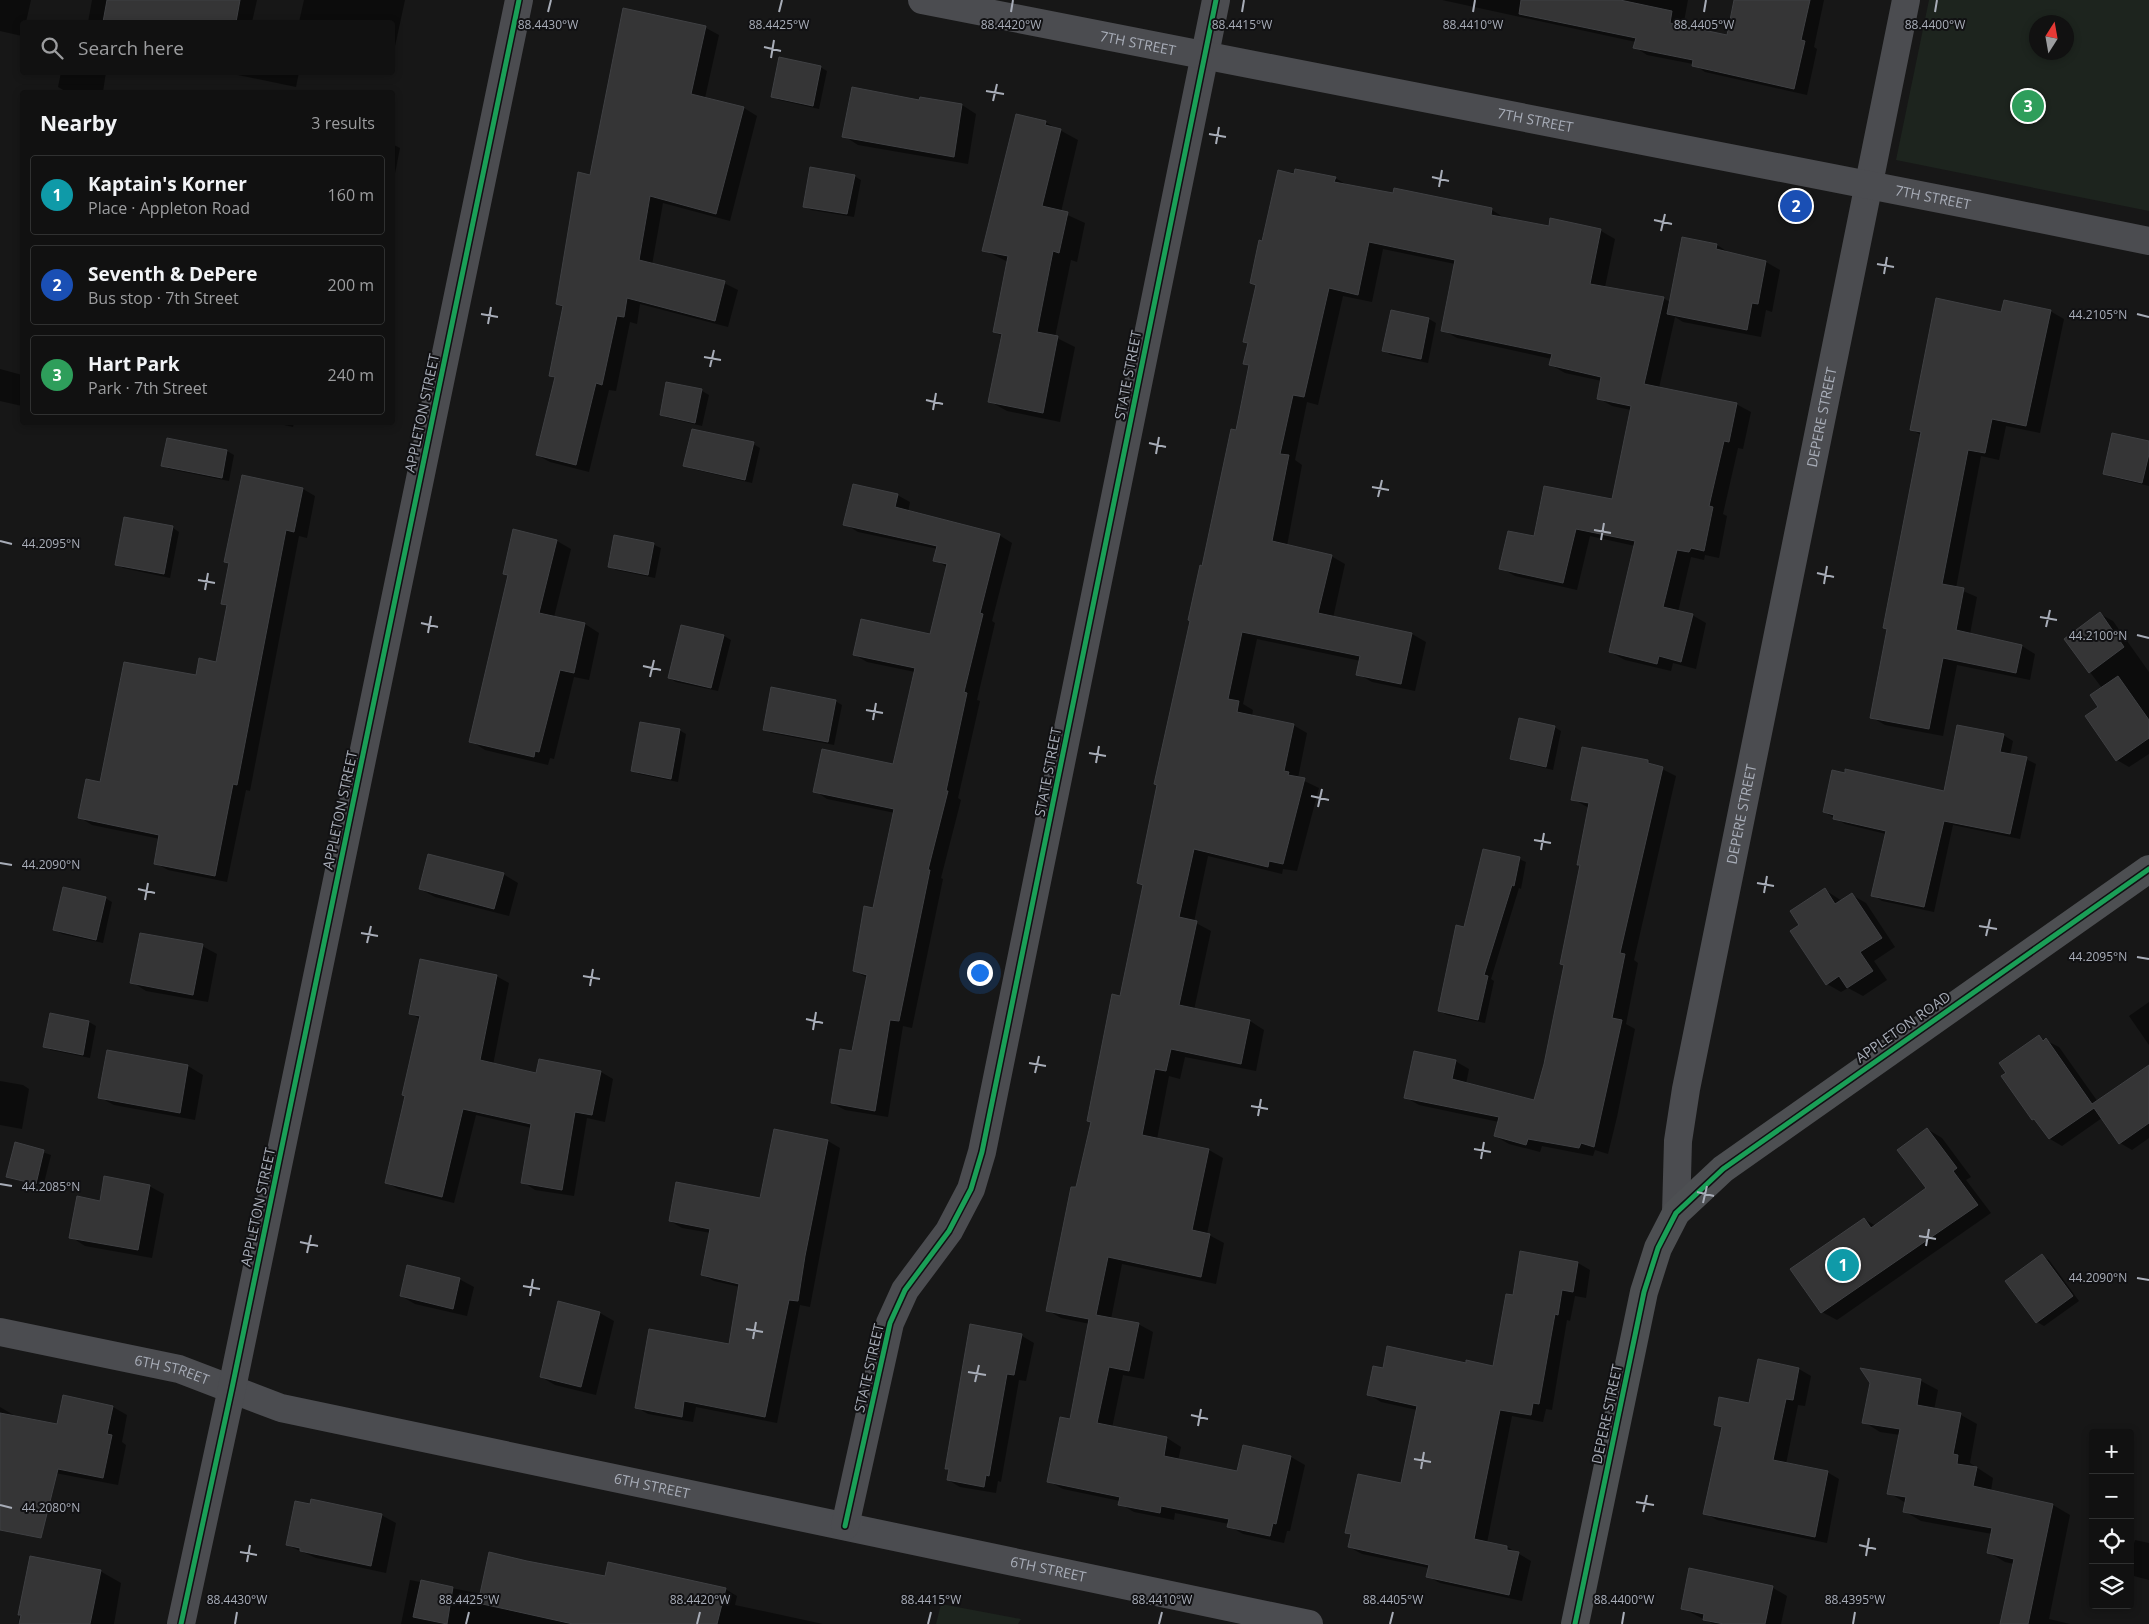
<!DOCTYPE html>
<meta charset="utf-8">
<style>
body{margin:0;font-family:"Open Sans",sans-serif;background:#1a1a1a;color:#f1f3f6}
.controls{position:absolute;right:15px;bottom:15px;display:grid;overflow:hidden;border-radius:5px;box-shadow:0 2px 8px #0003}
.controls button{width:45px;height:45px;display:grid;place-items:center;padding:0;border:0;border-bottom:1px solid #303131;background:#111;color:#f1f3f6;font:25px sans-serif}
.compass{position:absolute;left:2029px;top:15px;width:45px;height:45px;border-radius:50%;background:#111;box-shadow:0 2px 8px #0003;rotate:11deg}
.you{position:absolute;left:979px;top:972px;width:18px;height:18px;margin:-12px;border:4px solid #fff;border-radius:50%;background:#1a73e8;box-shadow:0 0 0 8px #1a73e833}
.badge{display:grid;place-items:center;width:32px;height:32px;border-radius:50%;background:#8c9099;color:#fff;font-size:16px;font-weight:700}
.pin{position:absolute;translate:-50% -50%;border:2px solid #fff;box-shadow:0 1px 5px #0006}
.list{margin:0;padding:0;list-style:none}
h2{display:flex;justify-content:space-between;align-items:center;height:65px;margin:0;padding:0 20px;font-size:21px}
h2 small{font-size:16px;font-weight:400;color:#9c9d9f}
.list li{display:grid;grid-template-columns:32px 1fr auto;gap:15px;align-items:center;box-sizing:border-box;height:80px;margin:0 10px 10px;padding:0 10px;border:1px solid #303131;border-radius:5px}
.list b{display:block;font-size:19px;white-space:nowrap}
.list p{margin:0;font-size:16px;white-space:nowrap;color:#9c9d9f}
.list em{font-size:16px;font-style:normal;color:#9c9d9f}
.icon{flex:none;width:28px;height:28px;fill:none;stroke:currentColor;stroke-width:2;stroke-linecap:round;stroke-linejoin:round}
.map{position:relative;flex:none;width:2149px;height:1624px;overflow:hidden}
.search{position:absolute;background:#111;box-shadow:0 2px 8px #0003;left:20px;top:20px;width:375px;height:55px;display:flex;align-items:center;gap:12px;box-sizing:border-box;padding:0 18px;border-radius:5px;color:#9c9d9f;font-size:19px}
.panel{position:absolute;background:#111;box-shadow:0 2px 8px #0003;left:20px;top:90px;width:375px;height:335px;border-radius:5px}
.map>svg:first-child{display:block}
</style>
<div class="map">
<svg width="2149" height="1624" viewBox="0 0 2149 1624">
<rect width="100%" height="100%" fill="#171717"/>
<path fill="#1d241e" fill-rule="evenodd" d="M1929,0H2149V211L1896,160ZM2036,22H2066V52H2036Z
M941,1604L1021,1619L1018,1624H936Z"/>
<path fill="#0007" d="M0,0H31L26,22H22V36L0,31Z
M92,0H257L252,22H88Z
M304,0H405L394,51L392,22H299Z
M1442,0H1688L1683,27L1728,37L1736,0H1824L1814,47L1817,49L1807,95L1705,72L1693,64L1647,55L1635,47L1636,42Z
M706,28L719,35L705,98L744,108L757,116L730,221L663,203L652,265L724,283L738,290L728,327L640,304L637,324L630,322L616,391L609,390L589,472L550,462L537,455L556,379L551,376L564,308L557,304L591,176Z
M820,67L827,71L819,109L779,100L772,96Z
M61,72H106L103,92L65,91L58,87Z
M223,72H299L296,87Z
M920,102L962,105L976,114L968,164L858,145L844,136Z
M1045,122L1078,140L1061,212L1085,223L1077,262L1071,260L1055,337L1075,347L1060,422L1007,411L989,401L1002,336L994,332L1008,262L984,250Z
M392,144L400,148L392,189Z
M1279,171L1335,178L1349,186L1394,195L1395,189L1492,210L1506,219L1550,228L1601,231L1615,239L1605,287L1663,298L1670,302L1717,245L1731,254L1766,262L1780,270L1772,312L1766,310L1761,337L1683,322L1675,317L1659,388L1736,404L1751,412L1743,449L1738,448L1723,514L1727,516L1719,558L1705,555L1704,560L1691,557L1678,612L1692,615L1706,623L1696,669L1673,663L1671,671L1625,660L1610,652L1635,546L1590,536L1577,590L1515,576L1501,568L1535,538L1613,500L1631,410L1612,406L1598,398L1602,381L1565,373L1551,365L1552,359L1457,338L1443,330L1455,264L1383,249L1372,302L1343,296L1318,405L1307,402L1295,460L1302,465L1287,546L1331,556L1345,564L1333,618L1412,634L1426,642L1415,691L1372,682L1358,674L1361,661L1257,639L1243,704L1253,710L1252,716L1293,725L1307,733L1298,778L1319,788L1297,871L1283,869L1282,874L1208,856L1194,922L1211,931L1194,1010L1250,1021L1264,1030L1256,1071L1185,1057L1180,1079L1169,1076L1157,1139L1209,1150L1223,1158L1207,1234L1224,1243L1216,1284L1122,1264L1111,1319L1138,1324L1153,1332L1144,1379L1123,1375L1112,1428L1167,1438L1181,1447L1178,1461L1238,1472L1244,1446L1291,1457L1305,1465L1290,1531H1287L1284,1543L1243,1534L1229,1526V1524L1175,1513L1174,1520L1134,1512L1120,1504V1501L1063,1489L1048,1481L1071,1420L1090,1324L1061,1318L1047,1310L1121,997L1144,886L1138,882L1203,567L1237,432L1250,366L1245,364L1249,344L1244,342L1257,286L1251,283Z
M854,176L861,180L854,217L811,210L804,206Z
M1392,311L1429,319L1436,323L1428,363L1391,355L1384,351Z
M2050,311L2064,319L2040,433L2006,426L1999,460L1981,456L1956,588L1977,597L1970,634L2022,646L2035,654L2030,680L1957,665L1943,736L1885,725L1871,717L1921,435L1911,429L2002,313Z
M0,369L22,375V406L0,401Z
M667,383L702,391L709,395L702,426L668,418L661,415Z
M271,422H294L293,427Z
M2149,442V486L2111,477L2104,473Z
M753,444L760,448L752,483L692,469L685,465Z
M227,451L234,455L229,481L169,469L163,465Z
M243,477L303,489L315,496L307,538L299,536L250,791L246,790L227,882L168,870L155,863L160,839L92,825L79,817L101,783L197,676L217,663L228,607L223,604L230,564L226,562Z
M897,495L910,502L908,512L999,535L1012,543L992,621L995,623L977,700L980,701L958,798L961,800L941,878L943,879L912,1028L903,1026L888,1117L845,1110L832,1103L853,1052L868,978L854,971L874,910L895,813L827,799L815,791L894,766L915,672L867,662L855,655L931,636L947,567L935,560L938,549L858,532L845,524Z
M173,528L179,532L170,578L123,568L116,564Z
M615,536L654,545L661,548L655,578L616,570L609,566Z
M557,541L571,549L554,617L585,624L599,633L589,680L574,677L554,759L550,758L548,765L485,750L471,741L509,576L504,573Z
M2100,614L2113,621L2149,672V754L2129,767L2117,760L2100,707L2102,688L2065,639Z
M724,636L731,640L718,691L676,682L669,678Z
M835,701L842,705L834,745L771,733L764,729Z
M1554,727L1561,731L1553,770L1518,762L1511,758Z
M679,730L686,734L678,782L639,774L632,770Z
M2003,735L2013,741L2010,755L2026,759L2036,764L2020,839L1953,825L1934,912L1882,901L1873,895L1886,834L1845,824L1824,812L1944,792Z
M1583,748L1648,762L1676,776L1634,960L1638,963L1626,1024L1635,1029L1617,1117L1608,1154L1595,1150L1593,1156L1542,1146L1540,1152L1509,1144L1495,1136L1499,1122L1419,1105L1405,1097L1455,1061L1469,1069L1466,1084L1534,1102L1545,1064L1565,966L1561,963L1581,866L1589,808L1573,799Z
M1519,859L1526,862L1521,889L1519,888L1491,979L1494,981L1485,1023L1447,1015L1440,1011L1464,929Z
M503,874L518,883L509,916L435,897L420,889Z
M1825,890L1842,901L1852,895L1866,903L1895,947L1874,961L1887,980L1863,996L1848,988L1841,992L1827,984Z
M105,898L112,902L103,943L62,934L55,930Z
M202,946L217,954L208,1002L146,991L132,982Z
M496,976L509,983L493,1065L537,1075L540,1060L601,1072L613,1079L605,1122L587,1118L574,1196L535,1190L523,1182L532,1128L476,1115L454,1203L398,1189L386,1182L407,1096L420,1019L410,1013Z
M2149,1002V1045L2129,1016Z
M51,1014L89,1022L96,1026L90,1058L51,1050L45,1046Z
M2039,1037L2059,1047L2098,1102L2149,1107V1138L2132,1150L2120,1143L2102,1118L2062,1146L2050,1139L2039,1123L2033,1119L2007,1073Z
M108,1051L188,1066L203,1075L195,1120L114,1105L99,1097Z
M0,1081L23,1085L29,1089L22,1129L0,1125Z
M1927,1129L1942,1138L1971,1177L1966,1180L1991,1213L1837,1320L1822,1312L1864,1219L1876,1226L1928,1188Z
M775,1130L828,1141L840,1148L810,1307L800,1305L777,1423L696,1407L693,1422L648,1414L636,1407L730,1345L740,1287L714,1281L702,1275L711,1233L682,1228L670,1221L761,1200Z
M16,1143L51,1155L43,1187L8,1176Z
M149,1186L164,1194L152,1258L85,1246L71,1237L101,1202Z
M2042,1256L2049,1260L2079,1301L2044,1326L2037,1322Z
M1578,1263L1590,1270L1586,1298L1575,1296L1570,1321L1567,1320L1552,1410L1546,1409L1543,1422L1512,1416L1487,1543L1507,1547L1531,1561L1522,1601L1440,1583L1427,1576L1429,1568L1362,1554L1349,1547L1352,1536L1347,1533L1402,1484L1417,1410L1381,1402L1368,1394L1384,1369L1467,1364L1494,1367L1514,1296Z
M459,1279L474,1287L467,1316L415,1304L401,1296Z
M559,1303L600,1313L614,1321L596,1395L555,1385L541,1377Z
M971,1325L1022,1336L1034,1343L1026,1381L1019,1380L1001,1482L998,1481L996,1493L960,1487L948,1480L950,1470L946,1468Z
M1759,1361L1799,1369L1811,1376L1805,1406L1798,1405L1786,1464L1827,1472L1839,1479L1827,1543L1717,1520L1705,1513L1723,1429L1715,1425L1750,1404Z
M1863,1370L1921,1381L1938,1390L1934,1410L1961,1415L1977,1424L1970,1463L1993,1478L1991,1491L2053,1505L2070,1515L2049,1619L2070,1624H2002L2014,1564L2005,1562L1988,1552L1992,1534L1921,1521L1904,1511L1906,1503L1889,1493L1900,1435L1880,1432L1864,1422L1871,1382Z
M0,1407L22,1420L0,1471Z
M113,1407L127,1415L122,1442L126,1445L118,1485L50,1472L58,1426Z
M381,1515L396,1523L386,1573L316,1558L287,1545Z
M2135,1540L2149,1543V1580L2130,1575V1558Z
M31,1557L100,1571L121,1583L114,1624H18Z
M527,1563L606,1577L725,1589L737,1596L735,1605L823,1624H401L410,1580L482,1594Z
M1773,1588L1787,1596L1781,1624H1713L1682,1608Z"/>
<path fill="#353536" stroke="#3f4043" d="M107,0H240L236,22H103Z
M1521,0H1620L1672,11L1670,23L1727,35L1734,0H1810L1801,40L1805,41L1794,89L1692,66L1693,60L1633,48L1636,38L1519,14Z
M623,8L706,26L691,94L744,107L716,214L650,196L639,260L725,281L715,321L627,298L624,317L617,316L602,385L596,383L576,465L536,455L555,377L549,376L563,306L556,304L578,172L590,175Z
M779,57L821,66L813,106L771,97Z
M852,87L919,100L920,97L962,104L954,157L842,137Z
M1016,114L1046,121L1045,125L1061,129L1042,206L1068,212L1059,253L1053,251L1037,332L1058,336L1043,413L988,402L1002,334L993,332L1008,256L982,251Z
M810,167L855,175L847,214L803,207Z
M1295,169L1336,177L1334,182L1393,193L1394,188L1492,208L1491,215L1549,226L1550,218L1601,229L1590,284L1664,297L1644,384L1737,403L1729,442L1724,441L1709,506L1713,507L1704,551L1691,548L1689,552L1677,550L1663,607L1693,614L1681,662L1659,656L1657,664L1609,652L1635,541L1576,529L1563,583L1499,569L1508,531L1534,536L1544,486L1612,499L1631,406L1597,399L1601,377L1549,365L1552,354L1441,331L1455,260L1369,242L1358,295L1329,288L1304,397L1293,395L1280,454L1289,455L1272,541L1332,555L1318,613L1412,633L1401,684L1356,675L1360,656L1242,632L1228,699L1239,701L1237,712L1294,724L1284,771L1289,772L1288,775L1305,778L1283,864L1269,861L1268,867L1194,849L1179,917L1197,921L1179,1005L1250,1020L1241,1064L1171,1049L1166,1071L1155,1069L1142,1135L1209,1149L1192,1230L1210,1234L1201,1277L1108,1257L1096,1315L1139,1323L1129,1371L1109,1367L1097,1423L1167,1437L1164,1456L1237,1471L1243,1445L1291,1456L1276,1524L1273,1523L1270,1536L1227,1527L1229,1519L1161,1506L1160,1513L1118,1505L1120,1497L1047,1482L1060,1417L1070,1419L1089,1319L1046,1311L1071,1187H1076L1091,1122L1087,1121L1112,994L1120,996L1143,885L1137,883L1157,785L1154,784L1190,621L1188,620L1200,565L1202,566L1231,429L1236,430L1249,365L1243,364L1248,343L1243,342L1256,285L1250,283L1259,240L1262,241L1278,170L1294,174Z
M1682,237L1717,244L1716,249L1766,261L1758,304L1752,303L1747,330L1667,314Z
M1936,298L2001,312L2004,300L2051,310L2026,426L1992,419L1985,453L1968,450L1942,584L1964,588L1956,630L2022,645L2016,673L1943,658L1929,729L1870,718L1887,629L1883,628L1921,432L1910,430Z
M1391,310L1429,318L1421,359L1382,351Z
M666,382L702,389L695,423L660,415Z
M692,429L754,442L745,480L683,466Z
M2112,433L2149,441V454L2142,483L2103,474Z
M167,438L227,450L222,478L161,466Z
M242,475L303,488L294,532L286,530L237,785L233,784L215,876L154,864L159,835L78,818L86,779L100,782L124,662L196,675L199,658L216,662L227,605L221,604L229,563L224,562Z
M853,484L898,494L895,507L1000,534L980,613L983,614L964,692L967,693L946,791H948L928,870H930L899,1021L890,1020L875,1111L831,1103L840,1049L852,1051L867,975L853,971L864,906L873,908L894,809L813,792L822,749L893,764L915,668L853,655L861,619L930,634L947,564L933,561L937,546L843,525Z
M124,517L173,526L164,574L115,565Z
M513,529L557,540L539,613L585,623L574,673L560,670L539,752L535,751L534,757L469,742L508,575L503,574Z
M614,535L654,543L648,575L608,567Z
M2100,612L2124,647L2089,673L2064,639Z
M681,625L724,635L711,688L668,678Z
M2118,676L2149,720V738L2116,761L2085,716L2098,707L2090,695Z
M771,687L836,700L828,742L763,730Z
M1519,718L1555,726L1546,767L1510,759Z
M640,722L680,729L671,779L631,771Z
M1957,725L2004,734L2000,752L2027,757L2010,834L1944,821L1924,907L1871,896L1886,831L1833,819L1834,815L1823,812L1832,770L1845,773V769L1944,791Z
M1582,747L1648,760V763L1663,767L1620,953L1625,954L1612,1018L1622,1020L1594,1147L1581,1143L1579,1148L1528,1139L1526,1145L1494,1136L1499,1117L1404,1098L1414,1051L1456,1060L1452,1079L1534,1100L1544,1064L1564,965L1560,964L1580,865H1577L1589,803L1571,800Z
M1483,849L1520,857L1514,886L1512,885L1484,975L1488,976L1478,1020L1438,1011L1456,925L1464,927Z
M428,854L504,873L494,909L419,889Z
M63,887L106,897L96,940L53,930Z
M1825,888L1835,904L1852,893L1882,938L1860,952L1873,971L1847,988L1839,976L1826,985L1790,931L1799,925L1790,911Z
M140,933L203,944L193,995L130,983Z
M420,959L497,975L480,1060L536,1073L539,1059L601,1071L592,1115L575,1112L562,1190L521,1183L531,1124L463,1109L442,1197L385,1183L405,1096L402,1095L420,1016L409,1014Z
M50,1013L89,1021L83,1055L43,1047Z
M2039,1035L2043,1041L2046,1038L2092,1104L2149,1065V1123L2119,1144L2094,1108L2049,1139L2034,1119L2032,1120L2001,1076L2006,1073L1999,1063Z
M107,1050L188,1065L180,1113L98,1098Z
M1927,1128L1957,1168L1953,1171L1978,1205L1821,1313L1790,1269L1864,1218L1871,1228L1926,1188L1897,1150Z
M774,1129L828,1140L805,1256L798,1301L789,1300L765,1417L684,1401L682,1417L635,1408L649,1329L729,1344L739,1284L701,1275L710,1229L669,1221L676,1182L760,1198Z
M15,1142L44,1150L36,1184L6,1177Z
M104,1176L150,1185L138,1250L69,1238L77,1196L100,1201Z
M1520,1251L1578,1262L1573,1292L1562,1290L1558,1315L1555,1314L1539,1404L1533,1403L1531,1415L1500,1410L1474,1539L1507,1546V1550L1519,1552L1509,1595L1426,1577L1429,1565L1348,1547L1351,1534L1345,1533L1358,1474L1401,1483L1417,1406L1367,1395L1373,1366L1383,1368L1387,1346L1466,1363V1360L1493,1366L1506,1294L1513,1295Z
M2042,1254L2073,1296L2036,1323L2005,1281Z
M407,1265L460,1278L453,1309L400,1296Z
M558,1301L600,1312L581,1387L540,1377Z
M970,1324L1022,1334L1014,1375L1007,1374L989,1476L986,1475L984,1487L947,1480L949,1469H945Z
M1758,1359L1799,1368L1793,1400L1786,1399L1773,1460L1828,1471L1815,1537L1703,1514L1722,1427L1714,1425L1719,1397L1749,1403Z
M1860,1368L1921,1379L1917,1405L1961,1413L1953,1454L1958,1455L1957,1464L1977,1467L1973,1486L2053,1504L2028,1624H2000L2014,1559L1987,1553L1992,1528L1903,1512L1906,1497L1887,1494L1900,1429L1862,1423L1870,1383Z
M63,1395L113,1406L107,1434L112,1435L103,1478L58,1469L41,1538L0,1530V1413L57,1424Z
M311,1499L382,1514L371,1566L300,1551V1548L286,1545L295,1501L310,1504Z
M489,1552L527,1561L605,1576L608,1562L726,1588L717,1624H573L478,1603Z
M30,1556L101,1570L90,1624H19L21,1615H18Z
M1689,1568L1773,1586L1765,1624H1724L1703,1620L1704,1614L1681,1609Z
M421,1580L453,1587L447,1624L413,1617Z"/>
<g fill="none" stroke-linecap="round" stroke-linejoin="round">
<g stroke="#4b4c50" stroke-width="28">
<path id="s1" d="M1676,1213L1678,1141L1686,1089L1906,0"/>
<path id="s2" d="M0,1332L179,1369L281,1408L1309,1624"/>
<path d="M845,1526L890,1323L905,1290L949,1231L971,1189L982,1152L1216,0"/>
<path d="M181,1624L232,1388L519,0"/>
</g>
<path stroke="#4b4c50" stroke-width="28" id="s3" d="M922,0C1331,84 1741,157 2149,241"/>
<path stroke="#4d4f52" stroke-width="28" d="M1575,1624L1644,1292L1658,1248L1676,1213L1723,1169L2149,869"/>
<defs>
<path id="cycleway" d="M845,1526L890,1323L905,1290L949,1231L971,1189L982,1152L1216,0
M181,1624L232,1388L519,0
M1575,1624L1644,1292L1658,1248L1676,1213L1723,1169L2149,869"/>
</defs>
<use href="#cycleway" stroke="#111113" stroke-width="8"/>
<use href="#cycleway" stroke="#1a9f57" stroke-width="5"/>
</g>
<path fill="none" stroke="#a8adb8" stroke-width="2" d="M548,12L551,0M779,12L782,0M1011,12L1013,0M1242,12L1244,0M1473,12L1475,0M1704,12L1706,0M1935,12L1937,0M764,47L781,51M771,58L774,40M986,91L1004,94M993,101L997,84M1209,134L1226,137M1216,144L1219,127M1432,177L1449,181M1439,187L1442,170M1654,220L1672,224M1661,231L1665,214M1877,264L1894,267M1884,274L1887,257M481,314L498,317M2137,314L2149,317M488,324L491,307M704,357L721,360M710,367L714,350M926,400L943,404M933,410L936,393M1149,443L1166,447M1156,454L1159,437M1372,487L1389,490M1378,497L1382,480M1594,530L1611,533M1601,540L1604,523M0,541L12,544M1817,573L1834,577M198,580L215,583M1824,584L1827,566M205,590L208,573M2040,617L2057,620M421,623L438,627M2046,627L2050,610M428,633L431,616M2137,635L2149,638M643,666L661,670M650,677L654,660M866,710L883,713M873,720L876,703M1089,753L1106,756M1096,763L1099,746M1311,796L1329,800M1318,807L1322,789M1534,840L1551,843M1541,850L1544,833M0,863L12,865M1757,883L1774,886M138,889L155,893M1764,893L1767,876M145,900L148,883M1979,926L1997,929M361,933L378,936M1986,936L1990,919M367,943L371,926M2137,957L2149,959M583,976L600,979M590,986L593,969M806,1019L823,1023M813,1030L816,1012M1029,1063L1046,1066M1035,1073L1039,1056M1251,1106L1268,1109M1258,1116L1261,1099M1474,1149L1491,1152M1481,1159L1484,1142M0,1184L12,1186M1697,1192L1714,1196M1703,1203L1707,1186M1919,1236L1936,1239M300,1242L318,1246M1926,1246L1929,1229M307,1253L311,1235M2137,1278L2149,1280M523,1286L540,1289M530,1296L533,1279M746,1329L763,1332M753,1339L756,1322M968,1372L986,1375M975,1382L979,1365M1191,1415L1208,1419M1198,1426L1201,1409M1414,1459L1431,1462M1421,1469L1424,1452M1636,1502L1654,1505M0,1505L12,1508M1643,1512L1647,1495M1859,1545L1876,1549M240,1552L257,1555M1866,1556L1869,1538M247,1562L250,1545M235,1624L237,1612M466,1624L469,1612M697,1624L700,1612M928,1624L931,1612M1159,1624L1162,1612M1390,1624L1393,1612M1622,1624L1624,1612M1853,1624L1855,1612"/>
<g text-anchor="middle" stroke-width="4" stroke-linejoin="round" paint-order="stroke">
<g font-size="14" fill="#a8adb8" stroke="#111113">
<text dy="5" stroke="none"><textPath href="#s3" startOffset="220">7TH STREET</textPath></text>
<text dy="5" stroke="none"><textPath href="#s3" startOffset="625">7TH STREET</textPath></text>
<text dy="5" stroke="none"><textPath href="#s3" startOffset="1030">7TH STREET</textPath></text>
<text transform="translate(1128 375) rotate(-79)" y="5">STATE STREET</text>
<text transform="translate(422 413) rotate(-78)" y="5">APPLETON STREET</text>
<text dy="5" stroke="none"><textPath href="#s1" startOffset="810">DEPERE STREET</textPath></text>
<text transform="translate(1048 772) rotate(-79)" y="5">STATE STREET</text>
<text transform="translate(340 810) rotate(-78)" y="5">APPLETON STREET</text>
<text dy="5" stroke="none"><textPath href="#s1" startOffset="405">DEPERE STREET</textPath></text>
<text transform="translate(1903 1027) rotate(-35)" y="5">APPLETON ROAD</text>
<text transform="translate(258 1207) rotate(-78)" y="5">APPLETON STREET</text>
<text transform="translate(869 1368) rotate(-77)" y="5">STATE STREET</text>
<text dy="5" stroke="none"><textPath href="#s2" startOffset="176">6TH STREET</textPath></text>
<text transform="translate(1607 1414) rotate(-78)" y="5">DEPERE STREET</text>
<text dy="5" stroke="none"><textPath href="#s2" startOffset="671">6TH STREET</textPath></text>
<text dy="5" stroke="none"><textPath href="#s2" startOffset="1076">6TH STREET</textPath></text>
</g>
</g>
<g font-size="12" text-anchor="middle" fill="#a8adb8" stroke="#111113" stroke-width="4" stroke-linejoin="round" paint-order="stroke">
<text x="548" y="29">88.4430°W</text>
<text x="779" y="29">88.4425°W</text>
<text x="1011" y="29">88.4420°W</text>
<text x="1242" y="29">88.4415°W</text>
<text x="1473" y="29">88.4410°W</text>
<text x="1704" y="29">88.4405°W</text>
<text x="1935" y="29">88.4400°W</text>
<text x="2098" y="319">44.2105°N</text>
<text x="51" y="548">44.2095°N</text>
<text x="2098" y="640">44.2100°N</text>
<text x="51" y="869">44.2090°N</text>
<text x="2098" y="961">44.2095°N</text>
<text x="51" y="1191">44.2085°N</text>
<text x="2098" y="1282">44.2090°N</text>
<text x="51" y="1512">44.2080°N</text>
<text x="237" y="1604">88.4430°W</text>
<text x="469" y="1604">88.4425°W</text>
<text x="700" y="1604">88.4420°W</text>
<text x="931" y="1604">88.4415°W</text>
<text x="1162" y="1604">88.4410°W</text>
<text x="1393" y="1604">88.4405°W</text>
<text x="1624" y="1604">88.4400°W</text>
<text x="1855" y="1604">88.4395°W</text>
</g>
</svg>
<div class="controls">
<button>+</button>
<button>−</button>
<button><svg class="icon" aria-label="locate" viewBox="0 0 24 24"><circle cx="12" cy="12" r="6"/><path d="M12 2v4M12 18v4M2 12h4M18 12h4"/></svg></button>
<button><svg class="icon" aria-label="layers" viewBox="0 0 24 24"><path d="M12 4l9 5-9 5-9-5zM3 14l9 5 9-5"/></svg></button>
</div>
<svg class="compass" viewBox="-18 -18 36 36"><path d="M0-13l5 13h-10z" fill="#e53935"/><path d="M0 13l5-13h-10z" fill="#9c9d9f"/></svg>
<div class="you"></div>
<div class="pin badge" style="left:1843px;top:1265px;background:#0f9aa8">1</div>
<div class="pin badge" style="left:1796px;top:206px;background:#1a4fb4">2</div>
<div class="pin badge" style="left:2028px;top:106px;background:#2e9e5b">3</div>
<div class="search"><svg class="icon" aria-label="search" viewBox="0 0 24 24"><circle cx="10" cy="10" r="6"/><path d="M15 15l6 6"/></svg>Search here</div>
<section class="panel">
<h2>Nearby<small>3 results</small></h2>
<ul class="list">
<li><span class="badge" style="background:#0f9aa8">1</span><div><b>Kaptain's Korner</b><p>Place · Appleton Road</p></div><em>160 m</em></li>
<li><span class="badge" style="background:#1a4fb4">2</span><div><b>Seventh &amp; DePere</b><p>Bus stop · 7th Street</p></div><em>200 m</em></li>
<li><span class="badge" style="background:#2e9e5b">3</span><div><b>Hart Park</b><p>Park · 7th Street</p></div><em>240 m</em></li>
</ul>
</section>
</div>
